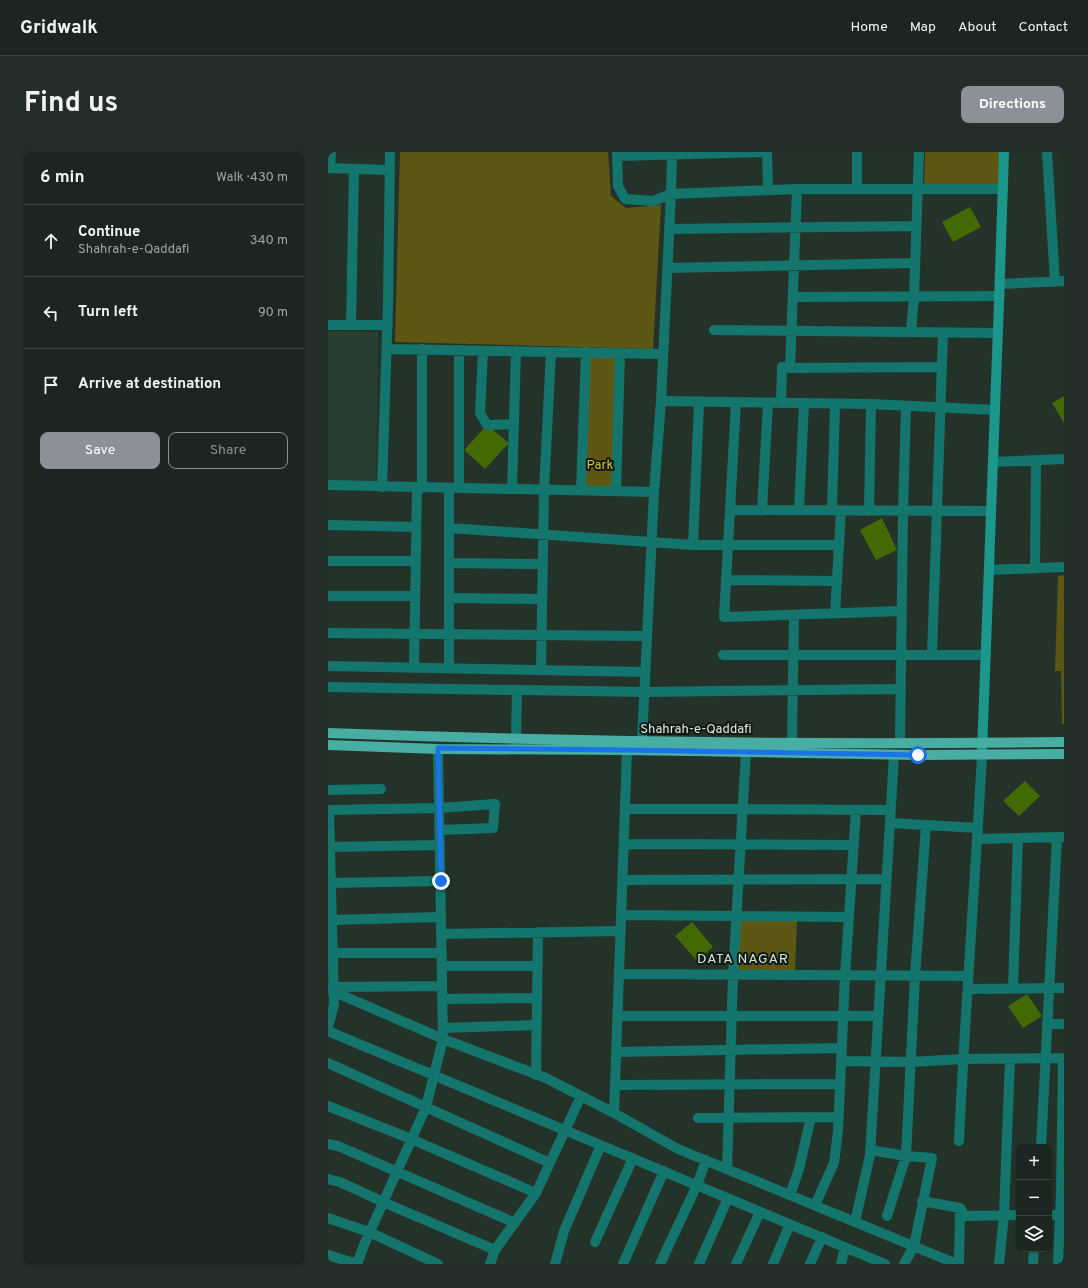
<!DOCTYPE html>
<meta charset="utf-8">
<style>
body{margin:0;font-family:Overpass,sans-serif;background:#242e29;color:#f1f3f6}
.controls{position:absolute;right:12px;bottom:12px;display:grid;overflow:hidden;border-radius:8px;box-shadow:0 1px 3px #0004}
.controls button{width:36px;height:36px;display:grid;place-items:center;padding:0;border:0;border-bottom:1px solid #39433e;background:#1b2620;color:#f1f3f6;font:20px sans-serif}
.stop{position:absolute;width:12px;height:12px;margin:-9px;border:3px solid #1a73e8;border-radius:50%;background:#fff}
.stop.end{background:#1a73e8;border-color:#fff;box-shadow:0 1px 4px #0008}
.list{margin:0;padding:0;list-style:none}
h2{display:flex;justify-content:space-between;align-items:center;height:52px;margin:0;padding:0 16px;font-size:17px}
h2 small{font-size:13px;font-weight:400;color:#a0a5a5}
.list li{display:grid;grid-template-columns:26px 1fr auto;gap:12px;align-items:center;box-sizing:border-box;height:72px;padding:0 16px;border-top:1px solid #39433e}
.list b{display:block;font-size:15px;white-space:nowrap}
.list p{margin:0;font-size:13px;white-space:nowrap;color:#a0a5a5}
.list em{font-size:13px;font-style:normal;color:#a0a5a5}
.actions{display:flex;gap:8px;padding:12px 16px}
.actions a{flex:1;padding:9px 0;border:1px solid #8c9099;border-radius:8px;text-align:center;font-size:14px;color:#8c9099}
.actions .main{background:#8c9099;color:#fff}
.icon{flex:none;width:22px;height:22px;fill:none;stroke:currentColor;stroke-width:2;stroke-linecap:round;stroke-linejoin:round}
.map{position:relative;flex:none;width:736px;height:1112px;overflow:hidden;border-radius:8px}
header{display:flex;align-items:center;gap:24px;box-sizing:border-box;height:56px;padding:0 20px;background:#1b2620;border-bottom:1px solid #39433e}
header strong{font-size:19px}
nav{display:flex;gap:22px;margin-inline-start:auto;font-size:14px}
.intro{display:flex;align-items:center;justify-content:space-between;box-sizing:border-box;height:96px;padding:0 24px}
h1{margin:0;font-size:28px}
.button{padding:10px 18px;border-radius:8px;background:#8c9099;color:#fff;font-size:14px;font-weight:700}
main{display:flex;gap:24px;padding:0 24px}
aside{flex:1;background:#1b2620;border-radius:8px;box-shadow:0 1px 3px #0004}
.map>svg:first-child{display:block}
</style>
<header>
<strong>Gridwalk</strong>
<nav><a>Home</a><a>Map</a><a>About</a><a>Contact</a></nav>
</header>
<div class="intro"><h1>Find us</h1><a class="button">Directions</a></div>
<main>
<aside>
<h2>6 min<small>Walk · 430 m</small></h2>
<ul class="list">
<li><svg class="icon" aria-label="ahead" viewBox="0 0 24 24"><path d="M12 20V5M6 11l6-6 6 6"/></svg><div><b>Continue</b><p>Shahrah-e-Qaddafi</p></div><em>340 m</em></li>
<li><svg class="icon" aria-label="left" viewBox="0 0 24 24"><path d="M17 20v-9H6M10 6l-5 5 5 5"/></svg><div><b>Turn left</b></div><em>90 m</em></li>
<li><svg class="icon" aria-label="arrive" viewBox="0 0 24 24"><path d="M6 21V4h12l-3 4 3 4H6"/></svg><div><b>Arrive at destination</b></div></li>
</ul>
<div class="actions"><a class="main">Save</a><a>Share</a></div>
</aside>
<div class="map">
<svg width="736" height="1112" viewBox="0 0 736 1112">
<rect width="100%" height="100%" fill="#24332a"/>
<path fill="#283f32" d="M0,179L50,180L48,329H0Z"/>
<path fill="#5e5613" d="M72,0H280L283,44L298,56L333,53L325,197L67,190Z
M597,0H675V37H596Z
M258,200L292,201L288,339L253,338Z
M736,423V572H734L733,519H727L730,424Z
M409,764L469,765L467,823H405Z"/>
<path fill="#426903" d="M642,55L653,75L625,90L614,70Z
M736,244V271L724,251Z
M159,273L181,291L157,317L136,298Z
M554,366L569,398L548,408L532,378Z
M697,629L712,644L691,664L675,649Z
M364,770L385,795L369,809L347,784Z
M699,842L714,864L695,876L680,854Z"/>
<g fill="none" stroke-linecap="round" stroke-linejoin="round">
<path stroke="#14756c" stroke-width="10" d="M289,0L290,34L297,47L325,49L343,42L469,37H675
M439,0L440,38
M719,0L727,130
M289,4L438,0
M0,16L62,18
M2,16L3,0
M529,37V0
M341,77L588,74
M339,116L587,111
M672,132L736,129
M465,145L672,144
M0,173H60
M23,173L26,17
M386,178L670,181
M583,180L586,145L591,0
M59,197L335,202
M155,199L152,261L159,273L186,272
M462,216L613,215
M333,249L343,42L344,0
M408,250L402,358L663,359
M453,251L454,215L462,216L469,37
M665,310L736,307
M54,335L60,153L62,0
M94,336V197
M131,336V198
M184,337L188,199
M253,338L258,200
M288,339L292,201
M402,358L396,465L574,459
M434,358L440,251
M471,358L476,251
M504,358L507,252
M541,359L543,252
M0,373L88,375
M121,376L365,393H511
M365,393L371,250
M0,409H88
M121,411L215,412
M707,416L708,308
M661,418L736,415
M398,428L509,429
M0,444H87
M121,446L214,447
M507,461L513,359
M0,481L319,484
M395,503H658
M604,503L615,181
M0,514L317,520
M86,516L89,336
M121,516V336
M213,518L216,338L223,200
M0,535L316,540L573,537
M188,587L189,538
M464,590L466,463
M572,590L575,359L578,254
M0,638L53,637
M297,657H415L562,658
M0,658L111,656L167,652L165,676L112,678
M562,671L650,676
M650,687L736,685
M296,692L526,693
M2,695L112,693
M294,728L558,727
M0,731L113,729
M293,763L521,765
M4,768L113,765
M114,782L293,779
M5,801H114
M114,814H209
M291,822L640,824
M6,835L114,834
M685,836L690,686
M0,837L115,887L218,926L286,961L350,997L629,1112
M640,837L736,836
M115,847L209,846
M290,864H550
M719,872H736
M0,875L6,853L1,658
M115,876L208,873
M0,879L557,1112
M288,900L513,896
M513,909L583,910L635,907L736,906
M0,911L222,1011
M208,923L210,780
M287,933L512,932
M0,954L83,987L208,1041
M286,961L299,598
M370,966L510,965
M631,989C637,860 647,732 654,603
M0,992L10,994L187,1071
M713,995L729,686
M542,998L578,1004L604,1006L586,1094L576,1112
M399,1017L405,823L418,600
M0,1027L12,1030L55,1050L167,1098
M462,1043L471,1017L483,965
M594,1049L632,1056L637,1064L691,1063
M487,1053L506,1011L510,979L517,824L528,658
M721,1063H732
M559,1064L578,1004L587,824L598,673
M0,1066L41,1080L110,1112
M527,1070L542,1003L566,603
M267,1090L305,1006
M0,1103L29,1112
M29,1112L36,1093L98,955L115,887L110,597
M162,1112L167,1098L208,1041L253,944
M227,1112L236,1079L273,993
M295,1112L336,1019
M332,1112L369,1033L378,1008
M371,1112L400,1046
M408,1112L432,1060
M445,1112L462,1072
M482,1112L494,1085
M513,1112L517,1095
M631,1112L632,1056
M671,1112L676,1063L682,907
M705,1112L706,1097
M730,1112L733,1042L735,906"/>
<path stroke="#14756c" stroke-width="10" d="M0,333L326,340
M314,589L326,340L333,249L543,252L667,258"/>
<path stroke="#1c978c" stroke-width="10" d="M654,600L671,150L676,0"/>
<path stroke="#48aea3" stroke-width="10" d="M0,581C245,590 491,593 736,590
M0,593L110,597L299,598L590,603L736,602"/>
</g>
<g fill="none" stroke-linecap="round" stroke-linejoin="round">
<path stroke="#1a73e8" stroke-width="5" d="M113,729L110,596L299,598L590,603"/>
</g>
<g text-anchor="middle" stroke-width="4" stroke-linejoin="round" paint-order="stroke">
<g font-size="13" fill="#d5c532" stroke="#121915">
<text x="272" y="317">Park</text>
</g>
<g font-size="13" fill="#e0eae4" stroke="#121915">
<text x="368" y="581">Shahrah-e-Qaddafi</text>
</g>
<g font-size="14" letter-spacing="1" fill="#d5e9dd" stroke="#121915">
<text x="415" y="811">DATA NAGAR</text>
</g>
</g>
</svg>
<div class="controls">
<button>+</button>
<button>−</button>
<button><svg class="icon" aria-label="layers" viewBox="0 0 24 24"><path d="M12 4l9 5-9 5-9-5zM3 14l9 5 9-5"/></svg></button>
</div>
<div class="stop" style="left:590px;top:603px"></div>
<div class="stop end" style="left:113px;top:729px"></div>
</div>
</main>
